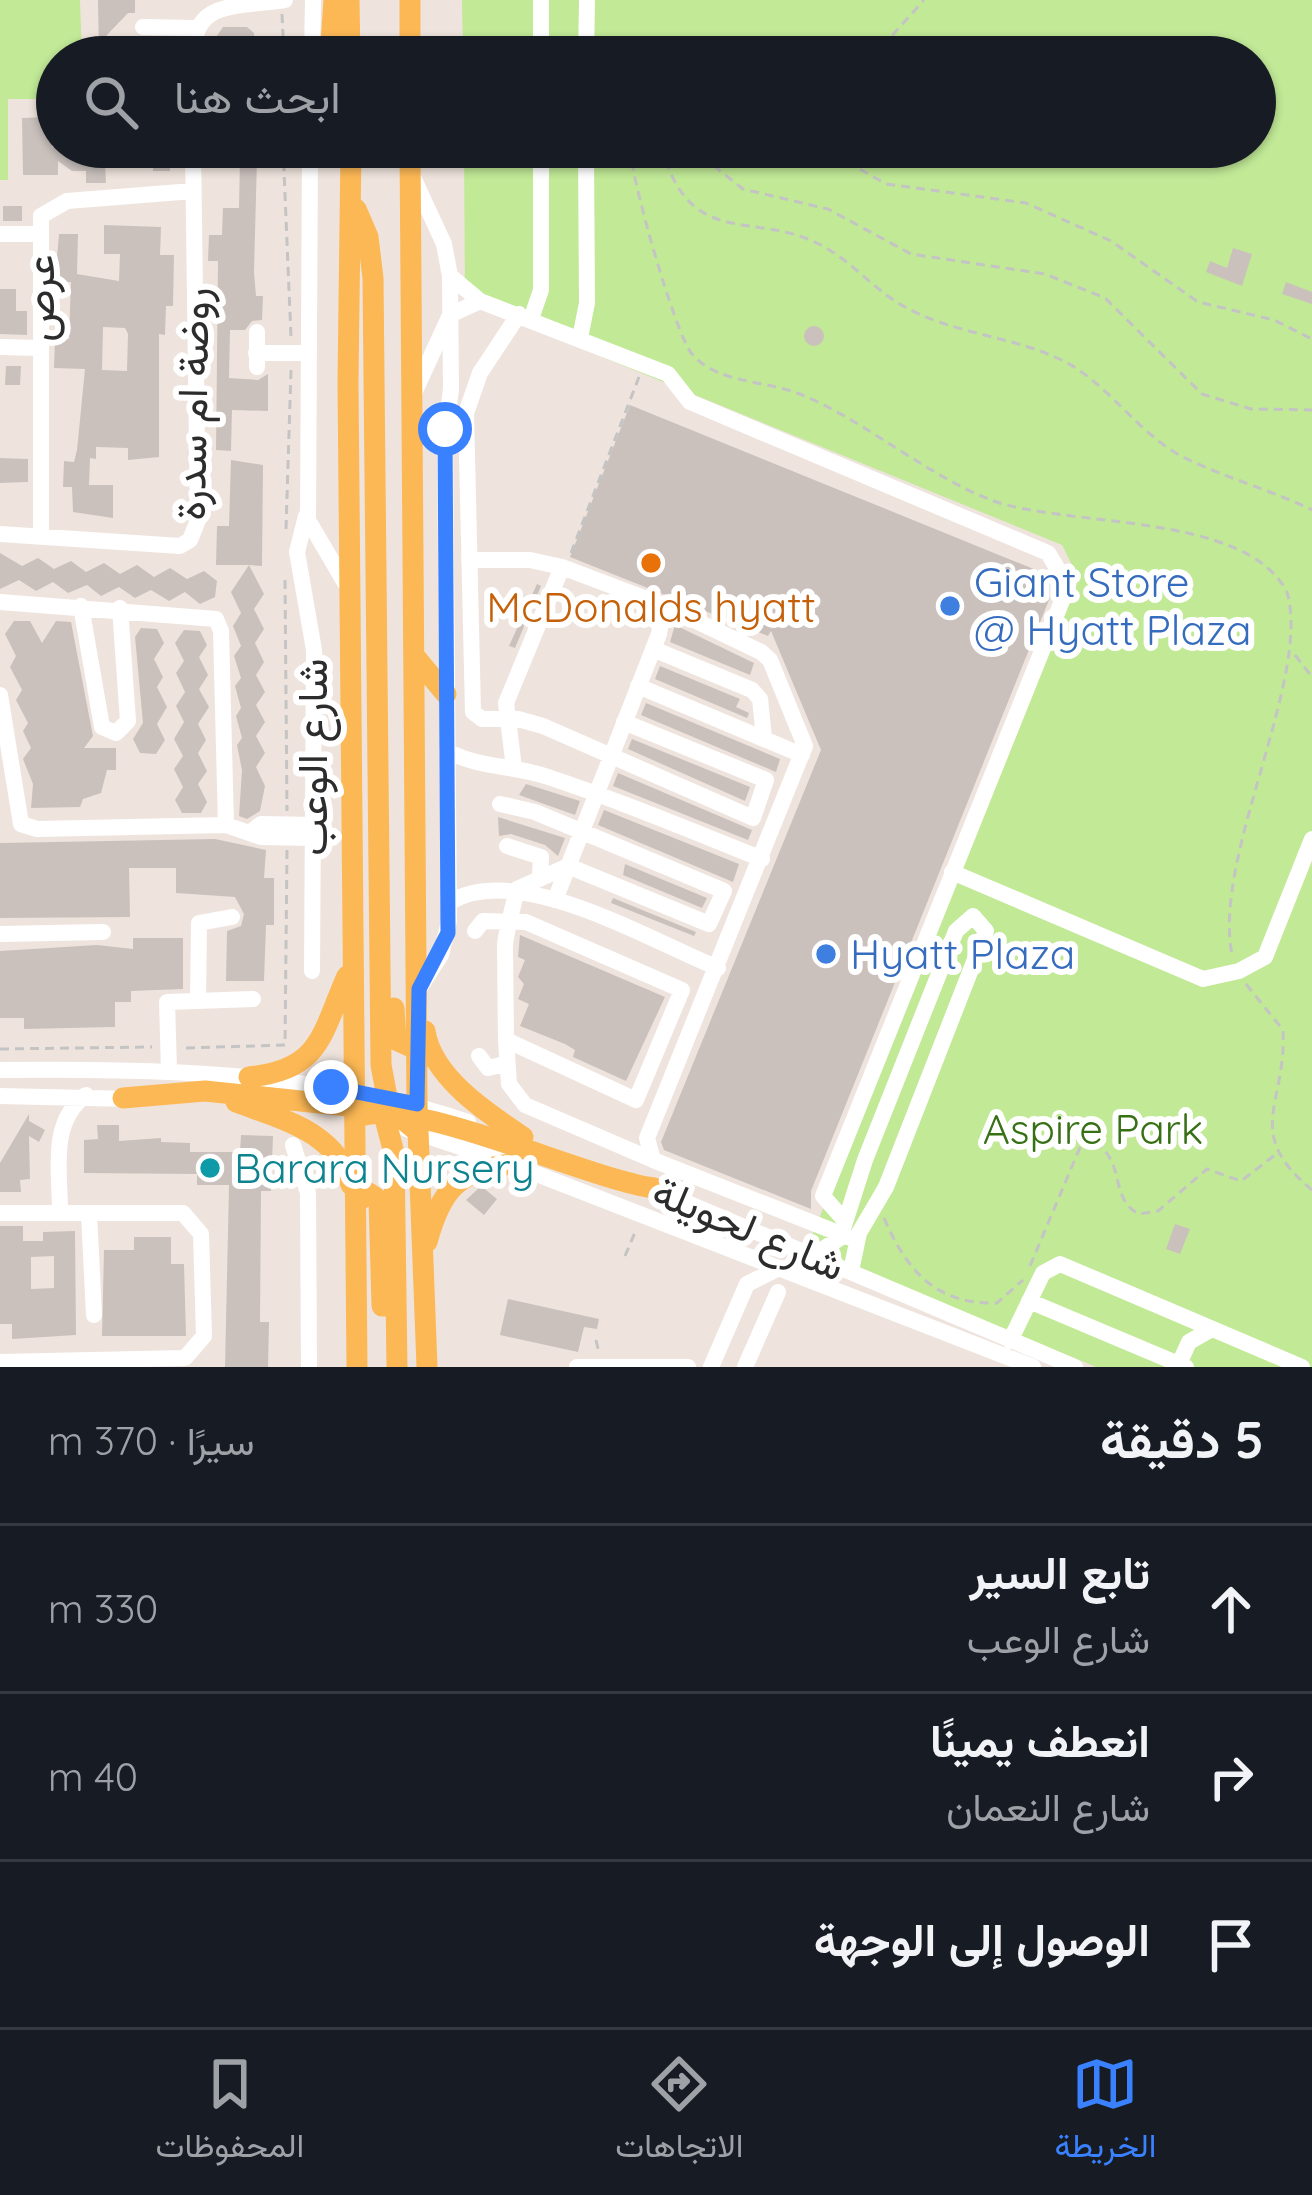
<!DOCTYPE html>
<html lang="ar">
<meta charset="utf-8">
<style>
body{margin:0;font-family:Quicksand,Vazirmatn,sans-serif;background:#242831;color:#f1f3f6;direction:rtl}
.stop{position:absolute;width:36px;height:36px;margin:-27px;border:9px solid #3a81ff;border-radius:50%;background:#fff}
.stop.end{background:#3a81ff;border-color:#fff;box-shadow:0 3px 12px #0008}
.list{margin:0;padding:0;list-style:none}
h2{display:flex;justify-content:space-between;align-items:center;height:156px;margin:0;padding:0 48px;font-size:51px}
h2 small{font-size:39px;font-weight:400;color:#9ea1a6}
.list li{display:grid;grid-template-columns:78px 1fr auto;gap:36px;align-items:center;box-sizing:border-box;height:168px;padding:0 48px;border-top:3px solid #363941}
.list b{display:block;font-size:45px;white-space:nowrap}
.list p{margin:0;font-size:39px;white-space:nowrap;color:#9ea1a6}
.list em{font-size:39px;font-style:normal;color:#9ea1a6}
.icon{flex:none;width:66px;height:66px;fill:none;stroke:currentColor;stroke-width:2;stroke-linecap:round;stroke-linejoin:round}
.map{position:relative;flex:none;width:1312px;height:1367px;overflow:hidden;direction:ltr}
.search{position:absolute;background:#171b24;box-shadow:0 3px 9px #0004;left:36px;right:36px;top:36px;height:132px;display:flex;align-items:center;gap:30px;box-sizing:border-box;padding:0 42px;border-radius:66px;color:#9ea1a6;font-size:45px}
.sheet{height:660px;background:#171b24}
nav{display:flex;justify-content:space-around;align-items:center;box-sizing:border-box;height:168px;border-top:3px solid #363941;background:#171b24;font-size:33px;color:#9ea1a6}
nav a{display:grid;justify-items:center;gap:6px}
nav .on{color:#3a81ff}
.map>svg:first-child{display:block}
</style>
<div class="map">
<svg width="1312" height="1367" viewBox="0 0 1312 1367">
<rect width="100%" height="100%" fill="#efe4dd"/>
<path fill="#c1e996" d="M0,0H80L82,57H57V99H8V180H0Z
M462,0H1312V1367H1096L807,1248L1079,579L1062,545L465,301L464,147H1255V57H463Z"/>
<path fill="#cac1bd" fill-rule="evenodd" d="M98,0H135V13H128L106,36L167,40V57H99Z
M223,27H247L254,33L255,57H217L216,37Z
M46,117L52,121V147H170V171H153V165L136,161L105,162L106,183H86V171H72L58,161V175H23L22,118Z
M209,147H252L251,159H257L254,272L256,296H263L262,320L252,321L245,330H230L229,378L258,380L268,374V411L232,410L231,451L216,450L218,261H208L209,235H222L223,208H239L240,158L209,157Z
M3,206H22V221H3Z
M104,225L161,227L160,255H174L173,306H166L165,335L159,334V457L128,460V448L96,447V459L90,458L89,485H113V518L73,512L72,487H63L64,461L74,462L77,450L85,369L54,368L55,338L69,339L71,282H55L59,234H78L77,274L119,281L120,254H104ZM103,327L125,328L128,334L127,371L102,370Z
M1233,248L1252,254L1242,286L1206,272L1210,261L1227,268Z
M1286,282L1312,292V304L1282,294Z
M0,289H16V311H27V335L0,334Z
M804 336a10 10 0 1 1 20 0a10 10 0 1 1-20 0Z
M6,366H21L20,385H5Z
M630,405L1046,574L1053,590L811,1191V1209L664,1150L661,1142L821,750L771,631L768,636L570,557Z
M0,458L28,459V482L0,483Z
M231,460L263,465L262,566L249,565L264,594L254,609L264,629L255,643L264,662L256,675L265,692L256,705L265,722L256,736L265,753L256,767L265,786L260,811L247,819L239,816L242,770L237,745L242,738L236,716L241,708L235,686L241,678L234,656L241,646L233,626L241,613L231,592L249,565H216L217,526H229Z
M0,553L22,566L38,558L54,569L71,561L86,572L104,563L120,574L137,565L154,577L170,568L187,579L204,571L217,581L215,597L200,604L185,592L169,601L151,590L135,598L119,587L101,596L87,585L68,593L53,582L36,591L19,580L0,589Z
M537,584L541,586L515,648L509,646Z
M14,621H30L42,643L56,621L71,622L93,736L84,748H116V770H107L101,793L83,799L80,807L31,808L33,784L23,759L31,748L23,731L28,723L16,700L22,690L10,667L16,656L5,634Z
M675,625L754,663L750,675L670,642Z
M141,628L157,629L164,643L154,659L163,677L157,687L167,707L157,724L165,740L156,754L140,753L133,739L143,723L135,637Z
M184,630L200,631L207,645L199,657L208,675L199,689L209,707L198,724L206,740L198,753L207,771L198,784L207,802L201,813H182L175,800L183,787L174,769L183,756L174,739L184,722L176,706L185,692L176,673L184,661L175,643Z
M660,666L740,699L736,707L749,713L747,718L655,679Z
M646,703L780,759L776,772L641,715Z
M632,739L750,787L745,801L628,749Z
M618,773L752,830L748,840L613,786Z
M526,784L580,801L575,815L519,795Z
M604,810L739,864L733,882L598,825Z
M498,817L565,838L558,856L545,845L511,834L499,836Z
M215,839L266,850L264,878H274V925H266L264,981H226L227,931L241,926L244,914L235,897L176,893V868H129L130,917L0,918V843Z
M625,864L707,898L702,908L623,875Z
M613,898L696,932L694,936L611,903Z
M520,935L665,997L626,1081L573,1057L575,1050L565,1044L520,1026L529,1004L518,999L524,984L518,977L525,960L518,957Z
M133,938H183V989L131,991V1002H115V1027L24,1029V1018H0V951L97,945L133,949Z
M29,1114V1121L45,1130L39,1142L29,1136L30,1179L20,1180L21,1192H0V1163Z
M97,1125H119V1141L161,1138V1142L190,1143V1152H240L241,1135L273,1136L271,1191H261L260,1322H269L268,1367H225L229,1185H197V1174L84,1173V1140L98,1139Z
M481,1186L497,1199L484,1215L466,1200Z
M1175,1224L1190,1229L1180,1254L1166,1249Z
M0,1226H23V1241H43V1232L75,1231L76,1335L12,1339V1324H0ZM54,1256V1288L31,1289V1257Z
M134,1237H171V1264H184L186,1336H102L104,1250H134Z
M508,1299L599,1319L597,1329L584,1327L578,1352L500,1335Z"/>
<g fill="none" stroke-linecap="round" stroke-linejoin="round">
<path stroke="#c4c4c4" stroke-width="3" stroke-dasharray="9 6" stroke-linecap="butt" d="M282,14L284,57
M688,57L736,47L787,57
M853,57L889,39L924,0
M283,147L291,337
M630,147C630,175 675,334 692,354C718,384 765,380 800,394C866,421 924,474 991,500C1065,528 1245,511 1287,592C1312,677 1212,858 1232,954
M674,147L667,164C696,242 750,215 810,240C848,255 872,290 907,308C953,333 1008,336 1055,357C1107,379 1135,433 1185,458C1226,478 1271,490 1312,510
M690,147L743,189L828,209L911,254L1045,274L1105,298L1202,394L1251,409L1312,410
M821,147L886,184L1026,203L1111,241L1198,302L1274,320L1312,339
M286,529L291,370
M571,553L639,377
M285,580L287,811
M1295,655L1312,677
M1246,984L1283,1030C1287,1105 1242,1132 1312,1190
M186,1048L285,1045L287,850
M0,1049L152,1047
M884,1218C906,1269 935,1305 997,1303L1023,1280
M625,1256L636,1230
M1030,1266L1084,1138C1130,1153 1106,1198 1139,1214L1158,1211L1207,1169L1241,1181L1275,1155
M596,1340L599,1353"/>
<path stroke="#fff" stroke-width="16" d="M143,27L193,28
M193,57C193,0 232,8 285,0
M312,57L313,0
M541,57V0
M586,57L587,0
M310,147L308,520L345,583
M413,177L444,244L450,276L451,389L445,438L449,921L441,955L419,989
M0,234H39
M450,276L480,301L668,374L690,402L1048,553L1068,586L823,1196L845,1221
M519,314L480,373L466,413L473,712L482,719H518L543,726L753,818L766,780L624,722
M531,319L541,290V147
M257,332V367
M580,338L587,303L586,147
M0,347L40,348
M256,353H309
M415,391L450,315L480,301
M306,516L297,552L314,650L312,971
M0,534L180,546L190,540L198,520L193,147
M41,537V216L67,201L193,191
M469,560H530L562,567L665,606L761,652L770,660L805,746L647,1138L653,1160L856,1240
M0,602L216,619L221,631L226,825
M81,606L102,727L116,733L128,721L120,608
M653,649L752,690L760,699L764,738
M638,686L802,755
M0,695L21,824L37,829L226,825L261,837L314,838
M447,751C479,768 511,765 545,776C618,800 690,830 762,859
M514,768L506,703L562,567
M252,831L261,824L314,825
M507,846L541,857L540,877
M952,872L1203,979L1239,971L1265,957L1312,839
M555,900L659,634L661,622L652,605
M450,902C518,861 649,940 718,968
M475,931L483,921L526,922L682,990L636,1100L506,1040L505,945C507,926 513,908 517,889L568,866L709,924L724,891L535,812L500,804
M0,934L103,932
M198,1000L199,923L232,917
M506,1040L509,1084L525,1105L653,1160
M479,1056L488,1068L505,1064
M0,1070C158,1069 317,1070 468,1122
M169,1070L167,1002L253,999
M0,1096L131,1099
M406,1129L511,1164L1033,1367
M293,1145L308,1193L309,1367
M645,1185L1075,1367
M0,1213H183L201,1234L204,1336L185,1358L0,1362
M60,1213C60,1171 49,1122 86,1095
M89,1213L94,1315
M814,1255L840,1238L865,1160L956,931L973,916L986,931L886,1187L859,1233L851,1271
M1029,1301L1186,1367
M1010,1341L1043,1273L1060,1264L1302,1367
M1179,1364L1189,1342L1210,1330
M577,1367H688
M711,1367L747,1284L777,1269
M745,1367L778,1292"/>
<path stroke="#fcb855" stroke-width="21" d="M349,0L350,57
M330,57L334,0
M410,57V0
M351,147L348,382L357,1367
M410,147L417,1104L427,1367
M356,209L368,237L373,278L381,1065L389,1108L418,1132
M416,658L446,694
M394,1008L396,1040L409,1046L418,1039
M425,1031C432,1077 487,1113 523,1137
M249,1077C321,1070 321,1035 347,976
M123,1098L205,1091L367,1108
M236,1102C283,1120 336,1131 351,1185
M383,1111L394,1153L397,1367
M355,1118C406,1093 586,1179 654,1188
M356,1203L369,1193L379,1200L382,1306
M427,1242C441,1190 457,1171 511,1164"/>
</g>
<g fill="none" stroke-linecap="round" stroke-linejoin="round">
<path stroke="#3a81ff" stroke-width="15" d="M331,1087L417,1104L419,989L448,933L445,429"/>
</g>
<circle fill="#e8710a" stroke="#fff" stroke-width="4.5" cx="651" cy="563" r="12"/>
<g fill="#3f7fe0" stroke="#fff" stroke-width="4.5">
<circle cx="950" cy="606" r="12"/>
<circle cx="826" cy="954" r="12"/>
</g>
<circle fill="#0f9aa8" stroke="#fff" stroke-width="4.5" cx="210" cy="1168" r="12"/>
<g text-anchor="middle" stroke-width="12" stroke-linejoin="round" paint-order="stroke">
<g font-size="42" fill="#2c2c2c" stroke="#fff">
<text transform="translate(39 298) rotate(-90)" y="15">عرص</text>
<text transform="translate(192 404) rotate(-89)" y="15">روضة ام سدرة</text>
<text transform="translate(312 757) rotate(-90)" y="15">شارع الوعب</text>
<text transform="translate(749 1228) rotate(23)" y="15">شارع لحويلة</text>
</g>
<g font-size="42" fill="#366cbe" stroke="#fff" text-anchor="start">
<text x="974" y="597">Giant Store<tspan x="974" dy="48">@ Hyatt Plaza</tspan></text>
<text x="850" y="969">Hyatt Plaza</text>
</g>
<g font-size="42" fill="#c56008" stroke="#fff">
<text x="651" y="622">McDonalds hyatt</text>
</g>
<g font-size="42" fill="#387015" stroke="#fff">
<text x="1093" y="1144">Aspire Park</text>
</g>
<g font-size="42" fill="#0d838f" stroke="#fff" text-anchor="start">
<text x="234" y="1183">Barara Nursery</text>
</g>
</g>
</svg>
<div class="stop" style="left:445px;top:429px"></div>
<div class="stop end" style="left:331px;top:1087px"></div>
<div class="search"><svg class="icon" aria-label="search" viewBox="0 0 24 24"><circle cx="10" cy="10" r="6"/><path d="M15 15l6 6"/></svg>ابحث هنا</div>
</div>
<section class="sheet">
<h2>5 دقيقة<small>سيرًا · 370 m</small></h2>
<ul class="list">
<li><svg class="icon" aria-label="ahead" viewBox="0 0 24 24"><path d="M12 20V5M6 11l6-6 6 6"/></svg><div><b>تابع السير</b><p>شارع الوعب</p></div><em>330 m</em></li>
<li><svg class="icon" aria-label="right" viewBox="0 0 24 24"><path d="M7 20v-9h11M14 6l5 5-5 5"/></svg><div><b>انعطف يمينًا</b><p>شارع النعمان</p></div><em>40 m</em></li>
<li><svg class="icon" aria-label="arrive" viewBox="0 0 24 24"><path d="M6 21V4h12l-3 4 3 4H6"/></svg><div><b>الوصول إلى الوجهة</b></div></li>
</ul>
</section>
<nav>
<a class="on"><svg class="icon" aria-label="map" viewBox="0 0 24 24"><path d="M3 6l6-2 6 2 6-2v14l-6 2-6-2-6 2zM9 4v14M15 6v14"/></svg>الخريطة</a>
<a><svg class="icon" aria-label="directions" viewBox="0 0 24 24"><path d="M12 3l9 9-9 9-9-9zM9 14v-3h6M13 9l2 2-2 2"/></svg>الاتجاهات</a>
<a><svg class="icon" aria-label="saved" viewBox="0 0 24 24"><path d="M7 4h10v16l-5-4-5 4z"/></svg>المحفوظات</a>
</nav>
